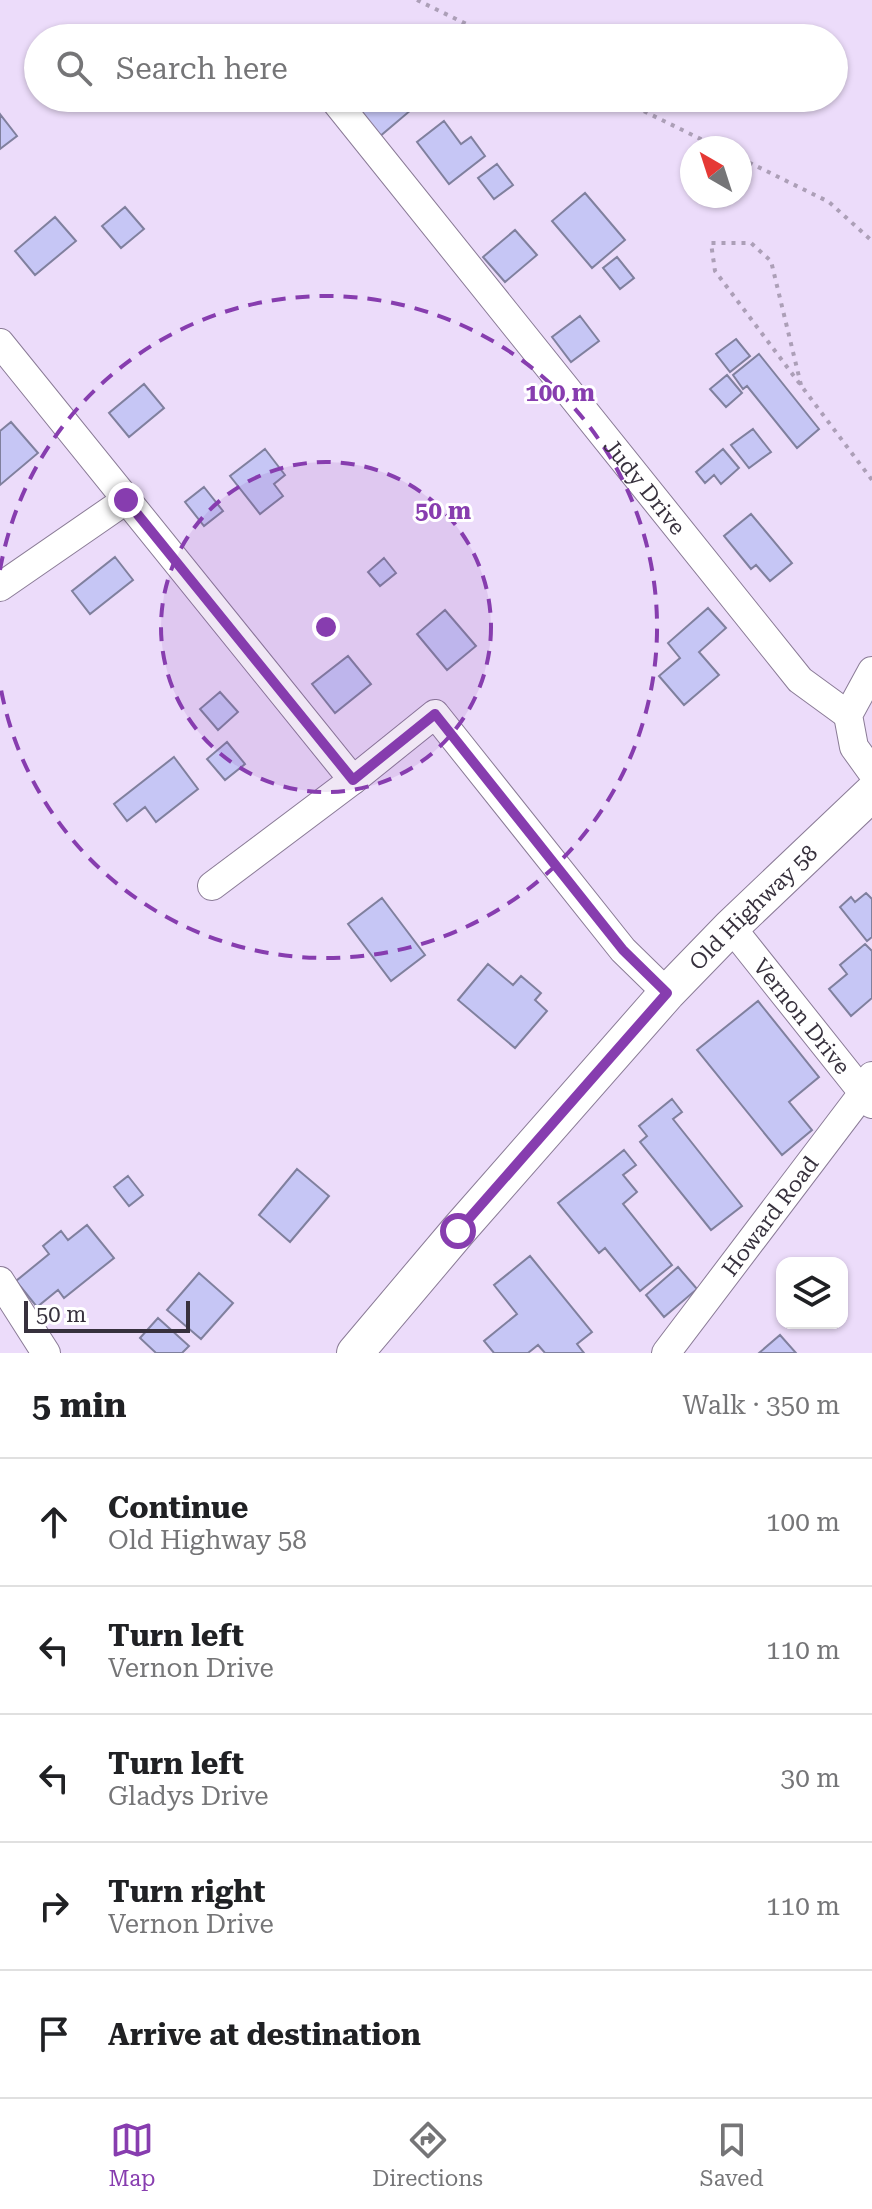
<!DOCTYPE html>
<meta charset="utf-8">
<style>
body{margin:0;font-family:"Roboto Serif",serif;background:#f2f2f2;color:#202124}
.controls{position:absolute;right:24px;bottom:24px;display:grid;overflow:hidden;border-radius:16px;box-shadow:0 2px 6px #0004}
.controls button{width:72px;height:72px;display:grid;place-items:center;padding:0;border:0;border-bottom:2px solid #e0e0e0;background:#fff;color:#202124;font:40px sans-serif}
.compass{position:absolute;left:680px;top:136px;width:72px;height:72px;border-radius:50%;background:#fff;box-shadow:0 2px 6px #0004;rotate:321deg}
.scale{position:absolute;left:24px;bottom:20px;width:166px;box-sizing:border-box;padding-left:8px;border:4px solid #37313d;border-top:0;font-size:22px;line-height:28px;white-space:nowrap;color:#37313d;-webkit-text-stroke:6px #fff;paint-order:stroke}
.stop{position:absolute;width:24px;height:24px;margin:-18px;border:6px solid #873daf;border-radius:50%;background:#fff}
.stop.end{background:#873daf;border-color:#fff;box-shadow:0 2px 8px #0008}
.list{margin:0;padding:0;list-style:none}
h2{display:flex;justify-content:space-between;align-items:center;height:104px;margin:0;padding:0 32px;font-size:34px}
h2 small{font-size:26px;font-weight:400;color:#757577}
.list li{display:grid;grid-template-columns:52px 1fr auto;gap:24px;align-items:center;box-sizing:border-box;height:128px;padding:0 32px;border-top:2px solid #e0e0e0}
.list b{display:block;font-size:30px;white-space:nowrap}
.list p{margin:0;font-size:26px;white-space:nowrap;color:#757577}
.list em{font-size:26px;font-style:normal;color:#757577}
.icon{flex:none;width:44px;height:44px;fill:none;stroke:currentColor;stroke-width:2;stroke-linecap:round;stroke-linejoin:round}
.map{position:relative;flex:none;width:872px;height:1353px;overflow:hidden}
.search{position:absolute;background:#fff;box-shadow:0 2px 6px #0004;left:24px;right:24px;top:24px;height:88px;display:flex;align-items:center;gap:20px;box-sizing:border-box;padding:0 28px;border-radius:44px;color:#757577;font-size:30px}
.sheet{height:744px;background:#fff}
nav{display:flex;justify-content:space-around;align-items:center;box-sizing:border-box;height:112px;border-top:2px solid #e0e0e0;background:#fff;font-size:22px;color:#757577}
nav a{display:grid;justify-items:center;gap:4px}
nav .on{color:#873daf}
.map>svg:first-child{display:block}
</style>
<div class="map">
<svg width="872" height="1353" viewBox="0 0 872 1353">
<rect width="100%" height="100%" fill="#ecdcfa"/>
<path fill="#c6c6f5" stroke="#80809e" stroke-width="2" d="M359,98H401L411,110L379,137L351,105Z
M0,114L17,136L0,149Z
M444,121L461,144L471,137L485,156L449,184L417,142Z
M497,164L513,185L494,199L478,178Z
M585,193L625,240L592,268L552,221Z
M125,207L144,229L121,248L102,226Z
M55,217L76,241L35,275L15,251Z
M515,230L537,255L505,282L483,257Z
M617,257L634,278L620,289L603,268Z
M580,316L599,341L571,362L552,337Z
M736,339L750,356L730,372L716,354Z
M759,354L819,429L797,448L747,386L743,389L733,375Z
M727,375L742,393L726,407L710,389Z
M144,384L164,408L129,437L109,413Z
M11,422L38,453L0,485V431Z
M753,429L771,452L749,468L731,445Z
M265,449L285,475L274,484L283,496L260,514L230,476Z
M723,449L739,468L721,484L714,475L705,483L696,472Z
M204,487L223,511L204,526L185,502Z
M751,514L792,563L770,581L756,565L751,569L724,536Z
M115,557L133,580L90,614L72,591Z
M384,558L396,573L380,586L368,572Z
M708,608L726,628L699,652L719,675L684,705L659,676L680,658L668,643Z
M445,610L476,646L447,670L417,634Z
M348,656L371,684L335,713L312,684Z
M220,692L238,712L218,730L200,709Z
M227,742L245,764L225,780L207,759Z
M174,757L198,789L156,822L145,807L127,821L114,804Z
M866,893L872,899V937L867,941L840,907L851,897L855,902Z
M382,898L425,955L391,981L348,924Z
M865,944L872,951V998L851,1016L829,989L847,974L840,965Z
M488,964L513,985L521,976L541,993L535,1000L547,1011L515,1048L458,1000Z
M758,1001L819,1077L789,1102L812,1130L782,1155L697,1050Z
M672,1099L682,1112L673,1119L742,1206L711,1230L640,1142L647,1136L639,1126Z
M624,1150L636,1165L623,1175L637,1192L623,1204L672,1265L640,1291L605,1248L599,1253L558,1203Z
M297,1169L329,1196L290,1242L259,1215Z
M128,1176L143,1195L129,1206L114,1187Z
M87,1225L114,1258L64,1298L58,1290L37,1307L16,1281L49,1254L43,1246L61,1231L68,1240Z
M530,1256L592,1332L577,1344L584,1353H545L538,1345L528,1353H494L484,1341L517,1314L494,1285Z
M678,1267L697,1289L664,1317L646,1295Z
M199,1273L233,1303L201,1339L167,1310Z
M158,1318L189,1346L182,1353H156L140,1338Z
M780,1335L796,1353H759Z"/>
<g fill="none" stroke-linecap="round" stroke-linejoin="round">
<defs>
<g id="minor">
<path id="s1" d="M333,98L800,680L848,715"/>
<path d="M0,343L353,780"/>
<path d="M0,587L126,500"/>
<path d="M872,671L848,715L854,747L872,772"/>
<path d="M212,886L353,780L435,714L623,950L667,993"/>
<path id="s2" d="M731,927L872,1104"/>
<path d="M0,1281L46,1353"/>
<path id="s3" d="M666,1353L863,1093L872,1076"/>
</g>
<g id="major">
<path id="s4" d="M355,1353L458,1231L667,993L731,927L872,793"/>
</g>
</defs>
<use href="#minor" stroke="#8a7b96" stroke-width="30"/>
<use href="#major" stroke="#8a7b96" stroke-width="38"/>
<path stroke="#ac9fb7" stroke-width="4" stroke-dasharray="4 6" stroke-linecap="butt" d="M417,0L495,38
M617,98L719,148
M740,158L829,202L872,241
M801,385L771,261L751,243H711L715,271L872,480"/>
<use href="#minor" stroke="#fff" stroke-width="28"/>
<use href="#major" stroke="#fff" stroke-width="36"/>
</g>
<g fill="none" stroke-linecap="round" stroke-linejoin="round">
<path stroke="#873daf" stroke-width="10" d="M126,500L353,780L435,714L623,950L667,993L458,1231"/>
</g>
<circle cx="326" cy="627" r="165" fill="#873daf" fill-opacity=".12"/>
<g fill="none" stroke="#873daf" stroke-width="4" stroke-dasharray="14 10">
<circle cx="326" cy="627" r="165"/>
<path d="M0 570A331 331 0 1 1 0 684"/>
</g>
<g text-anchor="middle" stroke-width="6" stroke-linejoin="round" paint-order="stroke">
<g font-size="22" fill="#37313d" stroke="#fff">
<text dy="8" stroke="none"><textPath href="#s1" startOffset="498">Judy Drive</textPath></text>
<text dy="8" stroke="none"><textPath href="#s4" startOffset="598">Old Highway 58</textPath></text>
<text dy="8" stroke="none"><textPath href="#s2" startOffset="114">Vernon Drive</textPath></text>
<text dy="8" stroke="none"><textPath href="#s3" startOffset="172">Howard Road</textPath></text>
</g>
</g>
<circle cx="326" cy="627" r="12" fill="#873daf" stroke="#fff" stroke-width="4"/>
<g font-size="24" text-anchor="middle" font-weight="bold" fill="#873daf" stroke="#fff" stroke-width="6" stroke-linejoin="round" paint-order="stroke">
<text x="560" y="401">100 m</text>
<text x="443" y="519">50 m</text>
</g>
</svg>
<div class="controls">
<button><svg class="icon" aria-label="layers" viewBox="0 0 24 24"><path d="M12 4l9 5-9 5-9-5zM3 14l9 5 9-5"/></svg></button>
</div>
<svg class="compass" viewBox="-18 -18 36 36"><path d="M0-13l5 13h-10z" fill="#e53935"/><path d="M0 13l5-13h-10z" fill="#757577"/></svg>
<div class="scale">50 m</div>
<div class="stop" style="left:458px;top:1231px"></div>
<div class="stop end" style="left:126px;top:500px"></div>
<div class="search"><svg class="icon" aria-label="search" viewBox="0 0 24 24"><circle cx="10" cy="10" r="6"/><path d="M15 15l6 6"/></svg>Search here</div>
</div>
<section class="sheet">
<h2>5 min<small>Walk · 350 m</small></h2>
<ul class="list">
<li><svg class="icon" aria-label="ahead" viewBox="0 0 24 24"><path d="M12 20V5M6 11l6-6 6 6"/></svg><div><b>Continue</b><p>Old Highway 58</p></div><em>100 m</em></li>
<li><svg class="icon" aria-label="left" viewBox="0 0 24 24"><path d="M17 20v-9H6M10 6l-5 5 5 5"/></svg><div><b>Turn left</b><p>Vernon Drive</p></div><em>110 m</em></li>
<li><svg class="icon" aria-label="left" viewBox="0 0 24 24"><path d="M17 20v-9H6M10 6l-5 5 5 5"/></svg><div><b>Turn left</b><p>Gladys Drive</p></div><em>30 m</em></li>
<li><svg class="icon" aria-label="right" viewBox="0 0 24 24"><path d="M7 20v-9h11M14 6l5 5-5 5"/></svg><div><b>Turn right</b><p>Vernon Drive</p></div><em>110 m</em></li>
<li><svg class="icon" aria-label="arrive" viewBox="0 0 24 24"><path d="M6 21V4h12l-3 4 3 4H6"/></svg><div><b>Arrive at destination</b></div></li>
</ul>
</section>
<nav>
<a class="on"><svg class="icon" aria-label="map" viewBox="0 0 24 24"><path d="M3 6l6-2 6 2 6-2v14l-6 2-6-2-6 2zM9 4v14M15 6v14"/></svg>Map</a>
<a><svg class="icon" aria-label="directions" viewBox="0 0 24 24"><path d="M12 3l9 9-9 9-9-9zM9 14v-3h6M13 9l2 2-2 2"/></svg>Directions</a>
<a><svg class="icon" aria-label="saved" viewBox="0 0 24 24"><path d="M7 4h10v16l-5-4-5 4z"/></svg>Saved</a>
</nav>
